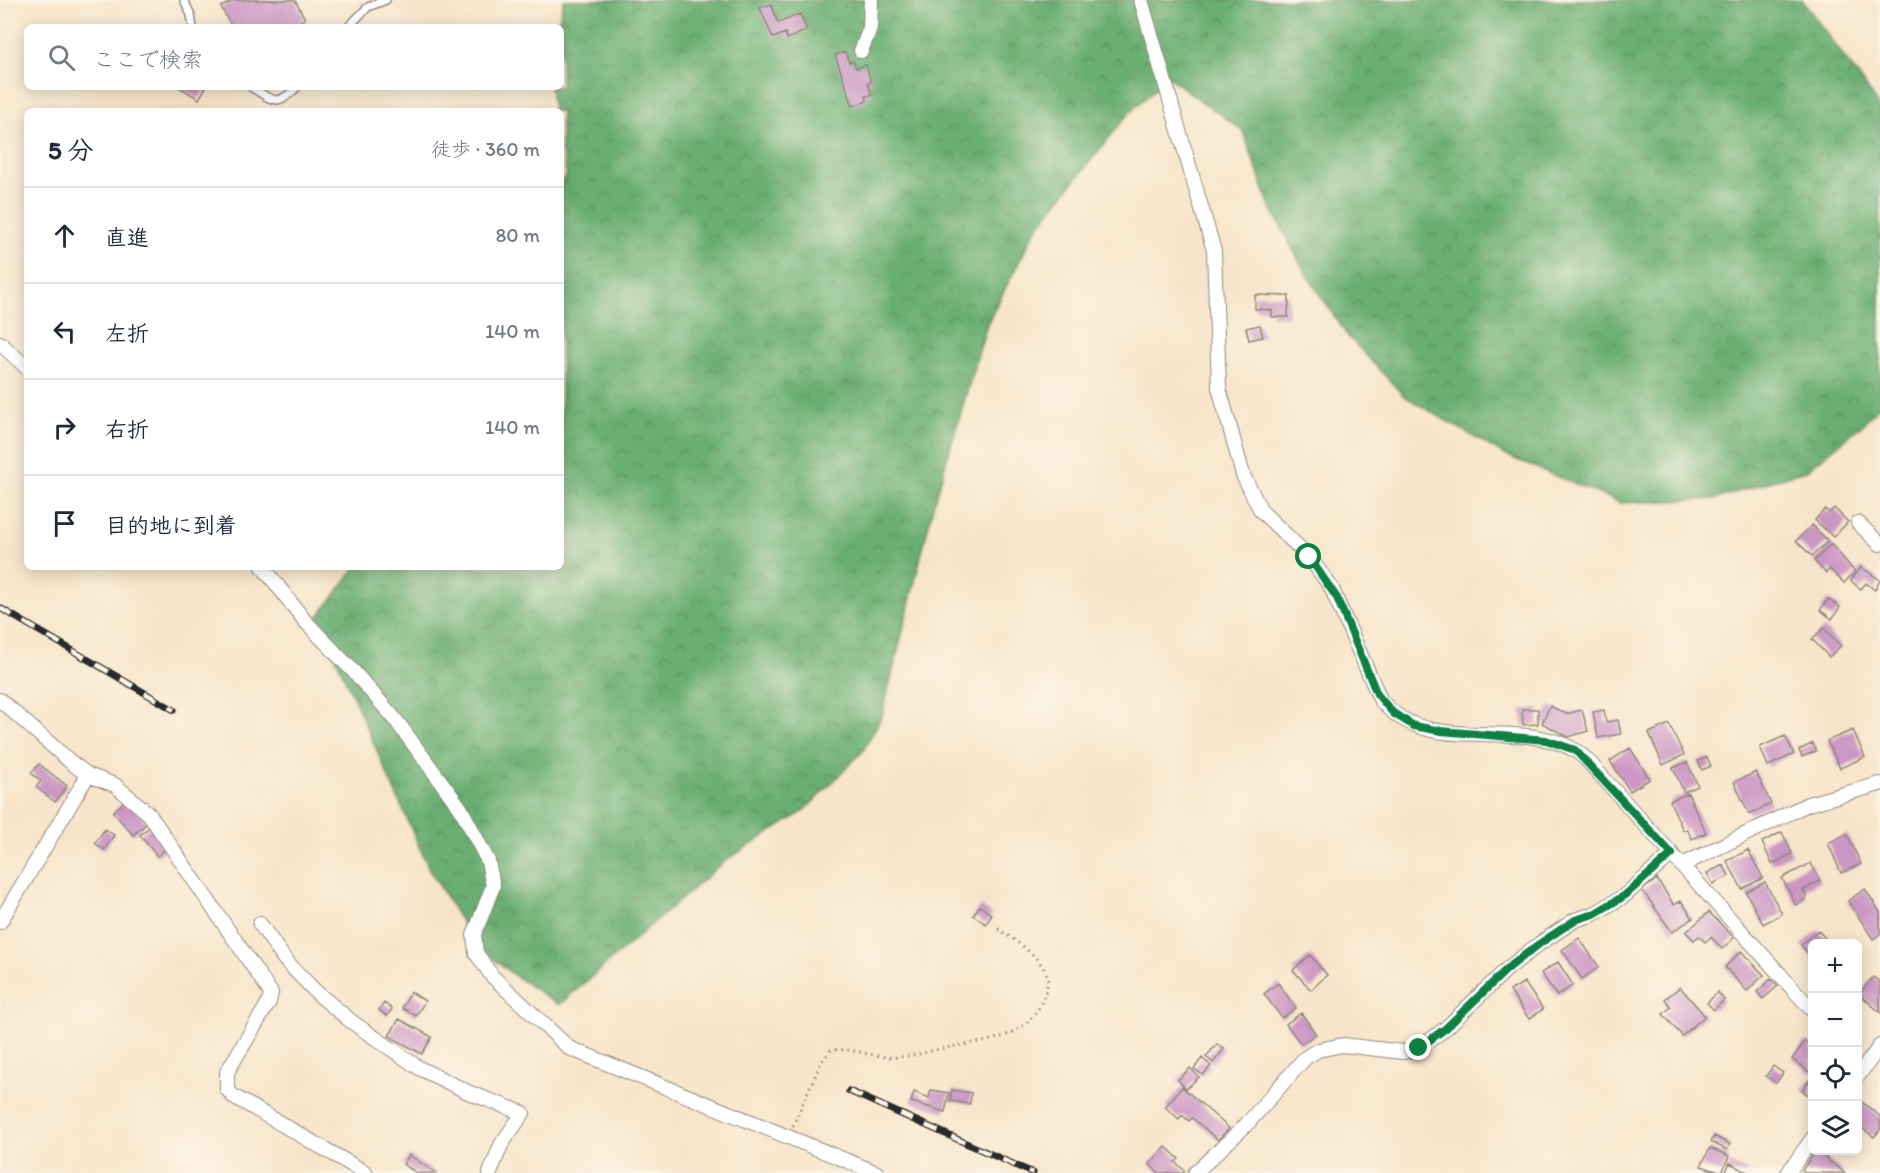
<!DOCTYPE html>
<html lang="ja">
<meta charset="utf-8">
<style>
body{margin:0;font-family:Itim,"Klee One",sans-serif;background:#f2f2f3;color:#1f2937}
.controls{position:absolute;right:18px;bottom:18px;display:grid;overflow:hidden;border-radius:9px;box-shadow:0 3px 15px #0003}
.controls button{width:54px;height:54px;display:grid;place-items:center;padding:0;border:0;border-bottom:2px solid #e0e1e3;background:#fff;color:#1f2937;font:30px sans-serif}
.stop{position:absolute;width:18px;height:18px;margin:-14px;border:4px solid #0b8043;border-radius:50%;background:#fff}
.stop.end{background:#0b8043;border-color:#fff;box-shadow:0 2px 6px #0008}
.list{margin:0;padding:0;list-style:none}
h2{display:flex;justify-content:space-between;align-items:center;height:78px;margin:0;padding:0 24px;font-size:26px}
h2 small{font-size:20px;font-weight:400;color:#747a83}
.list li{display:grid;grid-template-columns:39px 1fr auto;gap:18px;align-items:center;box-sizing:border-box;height:96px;padding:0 24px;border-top:2px solid #e0e1e3}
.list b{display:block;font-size:22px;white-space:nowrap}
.list em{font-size:20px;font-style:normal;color:#747a83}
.icon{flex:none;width:33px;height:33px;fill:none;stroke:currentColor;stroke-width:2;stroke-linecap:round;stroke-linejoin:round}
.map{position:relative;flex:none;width:1880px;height:1173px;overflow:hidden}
.search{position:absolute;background:#fff;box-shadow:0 3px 15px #0003;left:24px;top:24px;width:540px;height:66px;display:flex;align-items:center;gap:15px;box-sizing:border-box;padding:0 21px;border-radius:9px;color:#747a83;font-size:22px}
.panel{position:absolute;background:#fff;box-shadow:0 3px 15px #0003;left:24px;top:108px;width:540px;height:462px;border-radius:9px}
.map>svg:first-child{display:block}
</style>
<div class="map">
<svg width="1880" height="1173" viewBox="0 0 1880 1173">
<defs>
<pattern id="forest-crowns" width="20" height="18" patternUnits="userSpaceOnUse" patternTransform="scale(1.5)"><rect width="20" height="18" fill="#69ae72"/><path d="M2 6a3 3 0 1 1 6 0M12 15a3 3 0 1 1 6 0" fill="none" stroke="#578e5e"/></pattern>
</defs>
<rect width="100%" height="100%" fill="#fcf5e5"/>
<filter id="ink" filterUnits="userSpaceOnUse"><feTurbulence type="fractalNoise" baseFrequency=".0167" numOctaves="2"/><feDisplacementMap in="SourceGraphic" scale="12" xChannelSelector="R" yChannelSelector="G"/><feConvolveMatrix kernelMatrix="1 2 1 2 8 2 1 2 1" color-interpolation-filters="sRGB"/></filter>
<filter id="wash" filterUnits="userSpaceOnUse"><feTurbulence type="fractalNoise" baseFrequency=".008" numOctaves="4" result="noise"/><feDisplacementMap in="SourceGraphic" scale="24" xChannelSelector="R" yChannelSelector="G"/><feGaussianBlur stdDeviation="1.35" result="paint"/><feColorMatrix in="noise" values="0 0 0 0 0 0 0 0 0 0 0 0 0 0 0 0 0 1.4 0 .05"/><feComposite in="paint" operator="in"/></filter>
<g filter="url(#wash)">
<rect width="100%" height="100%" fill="#f7e5cb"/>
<path fill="url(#forest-crowns)" stroke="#4a6c4e" stroke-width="1.5" d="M564,0H1802L1872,95L1880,111V405L1862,425L1807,470L1715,499L1621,503L1505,455L1404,396L1347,335L1305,272L1269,204L1243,131L1168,77L1129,113L1036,229L987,324L934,503L882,716L863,751L803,812L726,860L559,1005L515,976L474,943L429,869L318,617L356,567H561V182L567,175L561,149V111H553L550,87H561V27H557Z"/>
<g id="blocks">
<path fill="#ca96c4" d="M234,0H295L305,19L290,27H232L221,7Z
M771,4L778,23L800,14L807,30L787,39L785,33L773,38L760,8Z
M845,52L849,62L853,61L856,68L866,65L871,82L868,83L872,95L866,96L867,101L853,106L835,55Z
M179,87H206L199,99Z
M1255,295L1289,296L1288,317H1272V310L1255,309Z
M1260,325L1263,337L1249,340L1246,328Z
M1834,508L1848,522L1833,537L1815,520L1825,509L1829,513Z
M1812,525L1828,541L1812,556L1796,541Z
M1831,544L1855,572L1844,583L1830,569L1826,573L1814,561Z
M1861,567L1880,580L1875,590L1866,583L1861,589L1851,581Z
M1828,599L1840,607L1832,619L1820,610Z
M1824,628L1841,646L1829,657L1812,639Z
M1550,706L1566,714L1582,710L1588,731L1568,737L1542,723Z
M1522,709H1538V724L1523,725Z
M1604,710L1606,722L1618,720L1621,734L1598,738L1593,712Z
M1669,724L1684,755L1663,765L1649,733Z
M1853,730L1865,757L1840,768L1827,741Z
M1785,736L1794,754L1768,766L1760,747Z
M1813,743L1816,751L1802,757L1799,750Z
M1630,748L1650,779L1630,791L1610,761Z
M1707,757L1711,766L1702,770L1698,761Z
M1687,762L1698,786L1684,792L1673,768Z
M39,764L67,786L55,802L36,787L41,781L31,773Z
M1756,772L1771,804L1749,814L1734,782Z
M1688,793L1706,833L1692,839L1687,829L1683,830L1670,801Z
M127,799L147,823L133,835L113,812Z
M151,826L169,847L157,856L140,835Z
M105,829L114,835L104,850L95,843Z
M1782,832L1792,854L1772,864L1762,842Z
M1847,834L1861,864L1841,873L1828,843Z
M1748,850L1763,878L1742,889L1727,861Z
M1811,863L1820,881L1803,890L1807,898L1796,905L1782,878Z
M1723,865L1729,876L1713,884L1707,873Z
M1657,879L1674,905L1681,901L1693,918L1672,932L1642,890Z
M1765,882L1782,914L1763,924L1746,892Z
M1865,889L1880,912V934L1873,939L1848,901Z
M980,906L992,915L986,924L973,915Z
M1709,912L1734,938L1722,949L1711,937L1705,942L1699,936L1694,940L1686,932Z
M1818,930L1830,944H1812V958L1801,945Z
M1579,938L1599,967L1582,979L1562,950Z
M1741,951L1764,975L1747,991L1725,967Z
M1310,955L1327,975L1311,990L1293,970Z
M1558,962L1573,985L1557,996L1541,973Z
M1873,977L1880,982V1012L1859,994Z
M1771,979L1778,986L1763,999L1757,992Z
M1524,982L1543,1009L1529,1019L1510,991Z
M1278,983L1296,1008L1282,1018L1264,994Z
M1680,987L1705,1016L1682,1036L1663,1014L1671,1007L1665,999Z
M411,992L425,1001L416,1016L402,1008Z
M1718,992L1724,1000L1714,1010L1707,1003Z
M384,1003L392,1009L387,1016L379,1010Z
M1301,1013L1316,1034L1301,1044L1286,1024Z
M399,1019L432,1037L422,1054L389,1036Z
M1805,1041L1812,1046V1074L1792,1059Z
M1217,1044L1224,1049L1213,1063L1206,1057Z
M1202,1058L1211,1066L1203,1075L1194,1069Z
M1773,1066L1783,1073L1776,1083L1766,1076Z
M1190,1068L1199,1077L1186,1089L1178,1080Z
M1812,1077V1098L1802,1090Z
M1182,1087L1229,1128L1218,1140L1192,1118L1189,1121L1182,1115L1179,1119L1165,1107Z
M931,1090L949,1093L945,1112L911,1102L914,1092L929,1098Z
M952,1090L971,1093L970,1104L950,1101Z
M1858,1099L1880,1116V1130L1874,1137L1858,1125Z
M1714,1136L1730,1144L1727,1150L1711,1142Z
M1166,1147L1179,1159L1175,1162L1185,1171L1183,1173H1159L1149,1164Z
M1710,1148L1729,1156L1722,1173L1701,1166Z
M1816,1151L1845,1173H1806L1802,1170Z
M409,1155L436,1173H417L403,1164Z
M1730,1163L1749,1173H1725Z"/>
</g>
</g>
<g filter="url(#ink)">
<use href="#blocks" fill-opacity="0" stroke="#91887b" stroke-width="1.5"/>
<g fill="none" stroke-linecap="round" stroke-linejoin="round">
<defs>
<path id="lane" d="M184,0L191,15L193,27
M348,27L368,7L386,0
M251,87C272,100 277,108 297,87"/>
<path id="street" d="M1141,0L1214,251L1219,388L1243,475L1261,511L1309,557L1331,587L1380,699C1426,759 1519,715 1576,751C1584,756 1590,763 1596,770L1812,1010
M861,51L870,28L871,0
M0,343L27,368
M1858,523L1880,544
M263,567L305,621L355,673L395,719L461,809L488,861L493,886L474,935L476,953L492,976L569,1048L877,1173
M0,700L73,764L88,775L115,785L149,814L271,993L269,1002L227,1072V1089L233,1096L366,1173
M1682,865L1808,804L1880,784
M0,922L88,775
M260,924L285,960L317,993L352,1022L419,1068L470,1093L523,1113L501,1145L490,1173
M1858,1076L1880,1046
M1195,1173L1246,1125L1305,1058L1318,1050L1343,1045L1403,1052L1420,1048L1446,1028L1507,969L1539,944L1575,920L1594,914L1624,896L1672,854
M1788,1173L1812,1139"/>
</defs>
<use href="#lane" stroke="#91887b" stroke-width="10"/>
<use href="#street" stroke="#91887b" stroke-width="16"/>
<path stroke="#91887b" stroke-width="3" stroke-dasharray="1.5 4.5" stroke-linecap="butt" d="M793,1126L821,1062L831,1050C853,1047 875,1059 899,1057C913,1056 926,1052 940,1049C980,1040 1027,1044 1044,996C1046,989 1050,981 1046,973C1037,953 1013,940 996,927"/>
<use href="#lane" stroke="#fff" stroke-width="7"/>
<use href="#street" stroke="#fff" stroke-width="14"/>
<defs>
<path id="rail" d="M0,608L174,710
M849,1091L1033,1173"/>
</defs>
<use href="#rail" stroke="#2b2b2b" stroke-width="7"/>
<use href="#rail" stroke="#fcf5e5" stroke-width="4.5" stroke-dasharray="14" stroke-linecap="butt"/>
</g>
</g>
<g fill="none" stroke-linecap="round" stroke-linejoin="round" filter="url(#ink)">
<path stroke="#0b8043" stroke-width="8" d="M1309,557L1337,598L1377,694L1393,713L1414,726L1441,731L1546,740L1575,750L1672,854L1624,896L1594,914L1575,920L1539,944L1507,969L1446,1028L1419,1048"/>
</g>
</svg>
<div class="controls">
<button>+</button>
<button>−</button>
<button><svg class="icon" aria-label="locate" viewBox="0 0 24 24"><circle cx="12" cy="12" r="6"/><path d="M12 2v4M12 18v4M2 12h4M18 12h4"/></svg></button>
<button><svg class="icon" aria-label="layers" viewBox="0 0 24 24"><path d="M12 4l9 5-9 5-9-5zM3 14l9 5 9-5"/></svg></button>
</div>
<div class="stop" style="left:1309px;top:557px"></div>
<div class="stop end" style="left:1419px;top:1048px"></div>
<div class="search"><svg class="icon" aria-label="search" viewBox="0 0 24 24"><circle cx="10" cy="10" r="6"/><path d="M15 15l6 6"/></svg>ここで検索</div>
<section class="panel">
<h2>5 分<small>徒歩 · 360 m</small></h2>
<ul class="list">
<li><svg class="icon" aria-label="ahead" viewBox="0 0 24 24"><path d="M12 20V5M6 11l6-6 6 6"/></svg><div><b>直進</b></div><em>80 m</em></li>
<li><svg class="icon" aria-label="left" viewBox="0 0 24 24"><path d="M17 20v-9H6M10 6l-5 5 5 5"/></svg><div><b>左折</b></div><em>140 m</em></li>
<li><svg class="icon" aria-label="right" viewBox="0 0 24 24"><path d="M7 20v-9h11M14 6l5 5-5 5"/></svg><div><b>右折</b></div><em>140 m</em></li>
<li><svg class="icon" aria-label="arrive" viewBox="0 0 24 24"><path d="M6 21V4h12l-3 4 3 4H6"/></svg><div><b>目的地に到着</b></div></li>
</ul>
</section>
</div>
